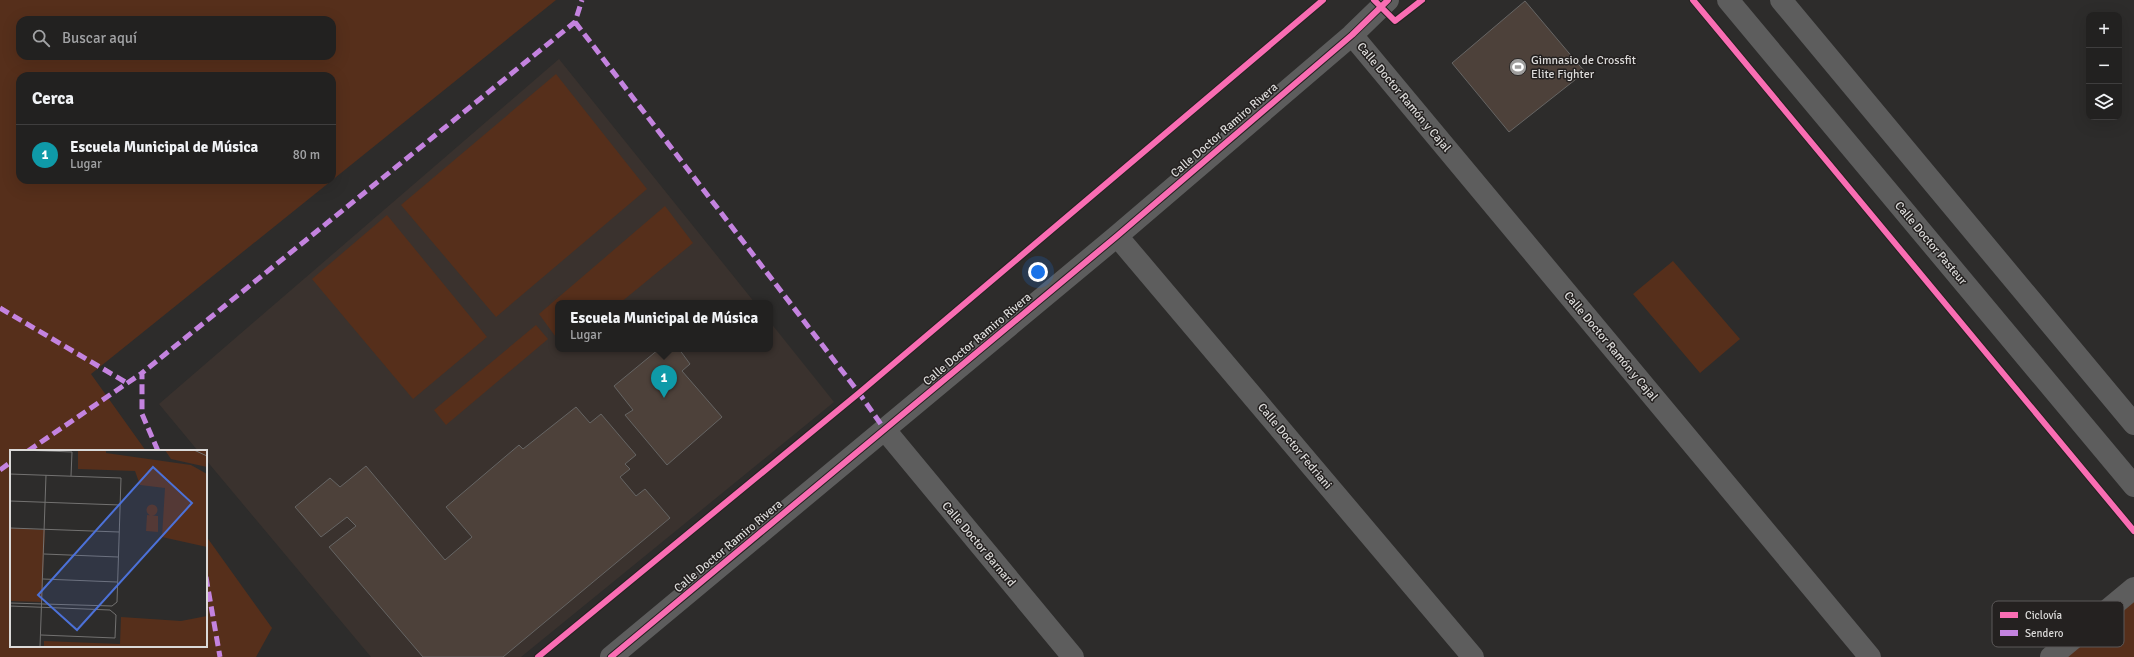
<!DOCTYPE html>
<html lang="es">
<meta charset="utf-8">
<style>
body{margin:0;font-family:Signika,sans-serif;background:#2a2929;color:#f1f3f6}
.controls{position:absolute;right:12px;top:12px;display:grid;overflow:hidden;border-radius:8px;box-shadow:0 4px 16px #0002}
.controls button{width:36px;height:36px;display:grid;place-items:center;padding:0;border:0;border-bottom:1px solid #3f3e3e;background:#222120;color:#f1f3f6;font:20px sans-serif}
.you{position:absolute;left:1038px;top:272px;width:14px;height:14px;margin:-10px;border:3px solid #fff;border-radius:50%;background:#1a73e8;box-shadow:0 0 0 6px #1a73e833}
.badge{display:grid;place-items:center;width:26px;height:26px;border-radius:50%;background:#9e9d9c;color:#fff;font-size:13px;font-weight:700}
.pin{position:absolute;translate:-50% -33px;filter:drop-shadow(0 1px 2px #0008)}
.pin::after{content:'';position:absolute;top:21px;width:14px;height:12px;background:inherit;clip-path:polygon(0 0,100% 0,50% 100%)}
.popup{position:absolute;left:555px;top:300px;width:218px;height:52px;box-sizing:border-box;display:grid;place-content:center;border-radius:8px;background:#222120;filter:drop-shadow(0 1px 3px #0005);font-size:13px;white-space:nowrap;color:#a2a3a5}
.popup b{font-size:15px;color:#f1f3f6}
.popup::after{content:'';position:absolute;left:50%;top:100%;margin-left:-8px;border:8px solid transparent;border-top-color:#222120}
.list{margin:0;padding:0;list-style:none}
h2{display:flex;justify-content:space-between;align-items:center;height:52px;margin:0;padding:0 16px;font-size:17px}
h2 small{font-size:13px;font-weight:400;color:#a2a3a5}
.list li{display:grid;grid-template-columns:26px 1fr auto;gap:12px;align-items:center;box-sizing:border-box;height:60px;padding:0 16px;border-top:1px solid #3f3e3e}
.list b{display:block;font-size:15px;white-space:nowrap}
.list p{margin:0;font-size:13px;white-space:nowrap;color:#a2a3a5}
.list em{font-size:13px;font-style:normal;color:#a2a3a5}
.icon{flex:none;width:22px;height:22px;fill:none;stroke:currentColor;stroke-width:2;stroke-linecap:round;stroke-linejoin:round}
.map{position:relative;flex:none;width:2134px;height:657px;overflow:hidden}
.search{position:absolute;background:#222120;box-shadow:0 4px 16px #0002;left:16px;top:16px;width:320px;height:44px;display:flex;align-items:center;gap:10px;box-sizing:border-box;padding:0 14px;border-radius:12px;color:#a2a3a5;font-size:15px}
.panel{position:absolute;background:#222120;box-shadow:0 4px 16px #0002;left:16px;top:72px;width:320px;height:112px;border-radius:12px}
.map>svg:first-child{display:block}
</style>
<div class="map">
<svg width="2134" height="657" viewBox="0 0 2134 657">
<rect width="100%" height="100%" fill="#2d2c2b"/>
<path fill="#3a322e" d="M559,59L755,303H558V349H770V322L834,402L521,657H371L206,460V451H198L159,404Z"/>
<path fill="#562f1b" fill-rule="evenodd" d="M0,0H556L91,374L146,451H11V646H206V536L272,628L256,657H0ZM20,20H332V56H20ZM20,76H332V180H20Z
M556,74L647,189L496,317L401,205Z
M665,206L693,243L620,303H558V340L539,314Z
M387,215L487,337L413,399L312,279Z
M1673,261L1740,339L1700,373L1633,294Z
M536,325L548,339L446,425L434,410Z
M2134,588V657H2051Z"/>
<path fill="#4d413a" stroke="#666564" d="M1525,1L1585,72L1509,132L1452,63Z
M659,349H679L690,364L682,371L722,417L667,465L625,415L633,410L614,386Z
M576,407L590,423L601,414L636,455L625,464L630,469L620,477L636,496L645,489L670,518L503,657H423L329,547L356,526L347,517L321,537L295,507L330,478L340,487L366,466L445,560L472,537L446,507L519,445L523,449Z"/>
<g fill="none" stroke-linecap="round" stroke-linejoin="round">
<path stroke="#5d5d5d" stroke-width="22" d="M1728,0L2134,486
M1781,0L2134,424
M1352,35L1870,657
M1117,236L1473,657
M885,430L1073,657
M611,657L1117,236L1352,35L1388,0
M2051,657L2134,588"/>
<path stroke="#c483df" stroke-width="5" stroke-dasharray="10 5" stroke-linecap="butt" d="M575,22L859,393L885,430
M0,308L127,383
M28,451L142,373
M158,451L142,414V373L575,22L582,0
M0,470L11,462
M206,577L220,657"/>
<defs>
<path id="cycleway" d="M1374,0L1395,21L1422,0
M1693,0L2134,531
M538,657L859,393L1323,0
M611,657L1117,236L1352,35L1388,0"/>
</defs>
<use href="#cycleway" stroke="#242120" stroke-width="8"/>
<use href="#cycleway" stroke="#f96db3" stroke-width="6"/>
</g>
<defs>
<symbol id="stadium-disc" viewBox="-11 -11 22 22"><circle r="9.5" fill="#9e9d9c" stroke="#242120"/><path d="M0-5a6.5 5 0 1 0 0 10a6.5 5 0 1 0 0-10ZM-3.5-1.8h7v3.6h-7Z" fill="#fff"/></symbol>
</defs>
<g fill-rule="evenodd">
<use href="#stadium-disc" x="1508" y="57" width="20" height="20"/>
</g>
<g text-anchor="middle" stroke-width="3" stroke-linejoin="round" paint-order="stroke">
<g font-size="12" fill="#dbdad9" stroke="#242120" text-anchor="start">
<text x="1531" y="64">Gimnasio de Crossfit<tspan x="1531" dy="14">Elite Fighter</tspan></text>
</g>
<g font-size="12" fill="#dbdad9" stroke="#242120">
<text transform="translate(1404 97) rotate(50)" y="4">Calle Doctor Ramón y Cajal</text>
<text transform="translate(1224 130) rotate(-41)" y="4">Calle Doctor Ramiro Rivera</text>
<text transform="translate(1931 243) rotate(50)" y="4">Calle Doctor Pasteur</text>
<text transform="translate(977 339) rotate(-40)" y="4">Calle Doctor Ramiro Rivera</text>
<text transform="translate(1611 346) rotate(50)" y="4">Calle Doctor Ramón y Cajal</text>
<text transform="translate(1295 446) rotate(50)" y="4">Calle Doctor Fedriani</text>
<text transform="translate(979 544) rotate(50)" y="4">Calle Doctor Barnard</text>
<text transform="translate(728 546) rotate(-40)" y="4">Calle Doctor Ramiro Rivera</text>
</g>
</g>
<g transform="translate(10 450)">
<rect width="197" height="197" fill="#2d2c2b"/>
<path d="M68,0H96V3L181,15L197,24V97L152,87L155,38L130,35L125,21L68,19ZM155,0H197V17L161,9ZM136.5 60a5.5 5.5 0 1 1 11 0a5.5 5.5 0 1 1-11 0ZM137,65L148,66V82L136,81ZM0,78L35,80L32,152L0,151ZM197,166V197H34V191L110,194L111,167L171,171Z" fill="#562f1b"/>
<path fill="none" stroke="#737271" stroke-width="1" d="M12,0L62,2L61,26M184,0L197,6M0,24L111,28L107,152L102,156M0,51L110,55M0,78L109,82M34,104L108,107M33,129L107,132M0,153L102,156M0,156L100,160L106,165L105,188L31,185M30,197L36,25"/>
<path fill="#4c71d8" fill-opacity="0.15" stroke="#4c71d8" stroke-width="2" d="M143,17L182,53L67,180L28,145Z"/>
<rect width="197" height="197" fill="none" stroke="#dbdad9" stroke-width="2"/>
</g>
<rect x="1992" y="601" width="132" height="46" rx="6" fill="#242120" stroke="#5b5858" stroke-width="1"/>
<rect x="2000" y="612" width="18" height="6" fill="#f96db3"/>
<rect x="2000" y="630" width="18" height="6" fill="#c483df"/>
<g font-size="11" fill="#dbdad9">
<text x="2025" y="619">Ciclovía</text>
<text x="2025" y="637">Sendero</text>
</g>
</svg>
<div class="controls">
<button>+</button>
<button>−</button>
<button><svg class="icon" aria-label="layers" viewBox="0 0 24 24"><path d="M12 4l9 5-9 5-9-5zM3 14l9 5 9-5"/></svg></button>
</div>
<div class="you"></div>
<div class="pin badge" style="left:664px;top:398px;background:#0f9aa8">1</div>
<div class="popup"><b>Escuela Municipal de Música</b>Lugar</div>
<div class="search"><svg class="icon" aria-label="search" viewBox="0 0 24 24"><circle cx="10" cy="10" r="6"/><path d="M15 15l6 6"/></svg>Buscar aquí</div>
<section class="panel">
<h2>Cerca<small></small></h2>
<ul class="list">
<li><span class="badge" style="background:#0f9aa8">1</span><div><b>Escuela Municipal de Música</b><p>Lugar</p></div><em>80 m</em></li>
</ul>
</section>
</div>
